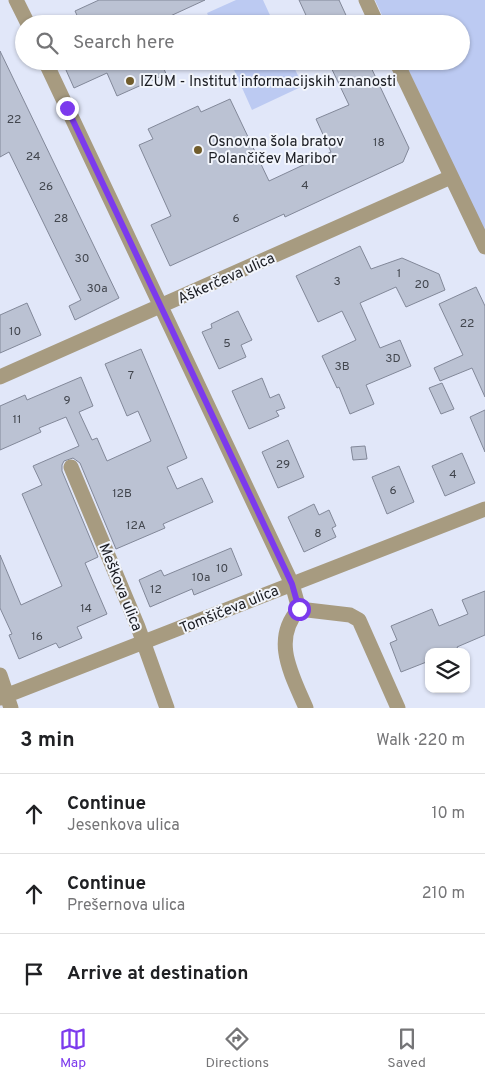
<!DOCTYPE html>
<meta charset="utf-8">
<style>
body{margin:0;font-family:Overpass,sans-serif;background:#f6f6f6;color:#202124}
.controls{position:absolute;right:15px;bottom:15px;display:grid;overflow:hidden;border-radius:10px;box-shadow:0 1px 4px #0004}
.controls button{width:45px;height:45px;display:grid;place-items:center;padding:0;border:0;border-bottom:1px solid #e0e0e0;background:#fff;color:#202124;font:25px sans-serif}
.stop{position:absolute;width:15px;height:15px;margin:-11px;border:4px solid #7c3aed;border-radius:50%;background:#fff}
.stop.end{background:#7c3aed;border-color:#fff;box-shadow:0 1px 5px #0008}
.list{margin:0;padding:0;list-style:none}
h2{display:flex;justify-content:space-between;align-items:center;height:65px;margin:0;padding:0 20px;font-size:21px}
h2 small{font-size:16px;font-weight:400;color:#757577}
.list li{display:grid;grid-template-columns:32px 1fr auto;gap:15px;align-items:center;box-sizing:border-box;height:80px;padding:0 20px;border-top:1px solid #e0e0e0}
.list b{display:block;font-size:19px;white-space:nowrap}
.list p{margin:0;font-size:16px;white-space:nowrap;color:#757577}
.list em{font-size:16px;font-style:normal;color:#757577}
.icon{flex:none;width:28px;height:28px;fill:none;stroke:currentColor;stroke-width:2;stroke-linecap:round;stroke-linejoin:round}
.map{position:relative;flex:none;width:485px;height:708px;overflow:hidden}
.search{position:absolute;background:#fff;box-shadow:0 1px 4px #0004;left:15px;right:15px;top:15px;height:55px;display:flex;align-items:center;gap:12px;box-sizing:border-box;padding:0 18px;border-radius:28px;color:#757577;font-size:19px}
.sheet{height:305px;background:#fff}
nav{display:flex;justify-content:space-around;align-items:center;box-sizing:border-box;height:70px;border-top:1px solid #e0e0e0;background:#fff;font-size:14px;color:#757577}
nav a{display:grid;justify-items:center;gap:2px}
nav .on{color:#7c3aed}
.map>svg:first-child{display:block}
</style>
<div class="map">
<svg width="485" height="708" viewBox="0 0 485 708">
<rect width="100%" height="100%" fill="#e1e7f9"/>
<path fill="#bccaf2" d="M236,0H263L274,24H212L207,13Z
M375,0H485V232L404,61H461V24H386Z
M230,61H291L303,86L252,110Z"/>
<path fill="#bbc2d3" stroke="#828899" d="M99,0H205L153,24H81L75,11Z
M299,0H339L350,24H310Z
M0,51L119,298L75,320L69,306L81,300L9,152L0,157Z
M62,61H161L166,74L117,96L107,73L74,88Z
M328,61H368L409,148L403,162L285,217L284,214L170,266L151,225L171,216L139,145L153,139L148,129L198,106L201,112L230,99L269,181L331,152L316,119L349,105Z
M360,246L371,269L402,258L439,274L445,290L406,307L396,287L360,303L380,348L400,340L411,366L366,385L374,404L350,414L339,387L337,388L322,356L356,340L342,311L318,322L296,276Z
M476,287L485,306V397L472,368L440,381L434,368L463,355L439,304Z
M27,303L41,335L0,353V315Z
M238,311L252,340L241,345L246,357L219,369L202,332L212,328L211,324Z
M141,349L187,458L167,467L177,489L202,478L213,502L163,524L165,528L116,549L80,463L73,458L64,461L62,465V471L98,557L85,563L107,614L77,627L82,638L59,648L56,643L19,659L9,635L12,634L0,608V555L21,605L62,586L22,494L42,485L33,466L79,446L66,417L39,428L41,432L0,450V406L25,395L27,400L81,377L93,406L79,412L92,440L97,438L107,461L151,441L138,411L127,416L105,364Z
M262,378L270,398L279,394L285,408L276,411L279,416L249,429L232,391Z
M442,383L454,409L441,414L429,388Z
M485,410V452L470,417Z
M288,440L304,477L278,488L262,452Z
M365,446L367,459L353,460L351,447Z
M462,453L475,483L445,496L432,466Z
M399,466L414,502L387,514L372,477Z
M314,504L319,515L329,510L336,526L332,528L336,537L304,552L288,517Z
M231,548L242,575L194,595L192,589L150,607L139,580L161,570L164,576Z
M485,591V635L457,647L458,649L450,652H429V661L401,672L390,643L397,640L391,626L432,609L439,626L468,614L462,600Z"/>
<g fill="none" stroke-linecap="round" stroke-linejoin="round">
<path stroke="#a79b80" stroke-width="15" d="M16,0L28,24
M366,0L377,24
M45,61L292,584L299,609C271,640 292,675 306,708
M396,61L485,247
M0,377L451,177
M71,467L138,627L167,708
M299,609L350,615L359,620L398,708
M0,675L11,708
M0,698L485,509"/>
</g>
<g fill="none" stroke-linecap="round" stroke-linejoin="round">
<path stroke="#7c3aed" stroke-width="6" d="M67,108L292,584L299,609"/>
</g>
<g fill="#715d2c" stroke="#f2f5fc" stroke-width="2">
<circle cx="130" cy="81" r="5"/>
<circle cx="198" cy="150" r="5"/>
</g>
<g text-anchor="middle" stroke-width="4" stroke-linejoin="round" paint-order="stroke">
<g font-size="12" fill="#42464e">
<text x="14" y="123">22</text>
<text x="379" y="146">18</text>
<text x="33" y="160">24</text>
<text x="305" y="189">4</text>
<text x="46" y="190">26</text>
<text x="61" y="222">28</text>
<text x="236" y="222">6</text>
<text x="82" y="262">30</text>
<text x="399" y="277">1</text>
<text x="337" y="285">3</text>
<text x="422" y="288">20</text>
<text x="97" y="292">30a</text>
<text x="467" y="327">22</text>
<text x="15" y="335">10</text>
<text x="227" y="347">5</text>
<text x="393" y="362">3D</text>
<text x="342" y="370">3B</text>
<text x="131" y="379">7</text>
<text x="67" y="404">9</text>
<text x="17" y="423">11</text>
<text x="283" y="468">29</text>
<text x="453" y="478">4</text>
<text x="393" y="494">6</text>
<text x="122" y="497">12B</text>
<text x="136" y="529">12A</text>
<text x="318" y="537">8</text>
<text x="222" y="572">10</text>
<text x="201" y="581">10a</text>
<text x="156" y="593">12</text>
<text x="86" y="612">14</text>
<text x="37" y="640">16</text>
</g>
<g font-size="15" fill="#1a1c22" stroke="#f2f5fc" text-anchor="start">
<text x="140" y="86">IZUM - Institut informacijskih znanosti</text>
<text x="208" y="146">Osnovna šola bratov<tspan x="208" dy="17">Polančičev Maribor</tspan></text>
</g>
<g font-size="15" fill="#1a1c22" stroke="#f2f5fc">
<text transform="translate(226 278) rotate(-24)" y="5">Aškerčeva ulica</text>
<text transform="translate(121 587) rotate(68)" y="5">Meškova ulica</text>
<text transform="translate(229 609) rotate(-22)" y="5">Tomšičeva ulica</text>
</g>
</g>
</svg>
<div class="controls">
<button><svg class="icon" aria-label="layers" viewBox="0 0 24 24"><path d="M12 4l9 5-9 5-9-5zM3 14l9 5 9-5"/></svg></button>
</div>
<div class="stop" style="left:299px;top:609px"></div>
<div class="stop end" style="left:67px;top:108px"></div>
<div class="search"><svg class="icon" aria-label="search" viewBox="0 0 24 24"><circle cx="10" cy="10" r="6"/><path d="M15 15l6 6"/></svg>Search here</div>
</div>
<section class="sheet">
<h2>3 min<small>Walk · 220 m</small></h2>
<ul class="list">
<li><svg class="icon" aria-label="ahead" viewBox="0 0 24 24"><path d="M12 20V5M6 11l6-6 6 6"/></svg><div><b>Continue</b><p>Jesenkova ulica</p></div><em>10 m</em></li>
<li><svg class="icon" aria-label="ahead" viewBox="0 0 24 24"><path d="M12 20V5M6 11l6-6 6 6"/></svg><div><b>Continue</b><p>Prešernova ulica</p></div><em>210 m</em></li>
<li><svg class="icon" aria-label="arrive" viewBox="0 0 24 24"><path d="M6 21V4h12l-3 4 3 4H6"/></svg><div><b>Arrive at destination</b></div></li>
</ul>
</section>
<nav>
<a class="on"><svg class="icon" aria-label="map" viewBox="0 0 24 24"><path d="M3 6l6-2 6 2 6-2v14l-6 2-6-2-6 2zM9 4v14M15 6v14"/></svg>Map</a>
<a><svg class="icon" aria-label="directions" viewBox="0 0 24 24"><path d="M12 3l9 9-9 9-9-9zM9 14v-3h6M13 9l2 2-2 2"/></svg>Directions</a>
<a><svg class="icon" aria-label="saved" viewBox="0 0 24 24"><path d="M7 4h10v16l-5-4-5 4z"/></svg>Saved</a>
</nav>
